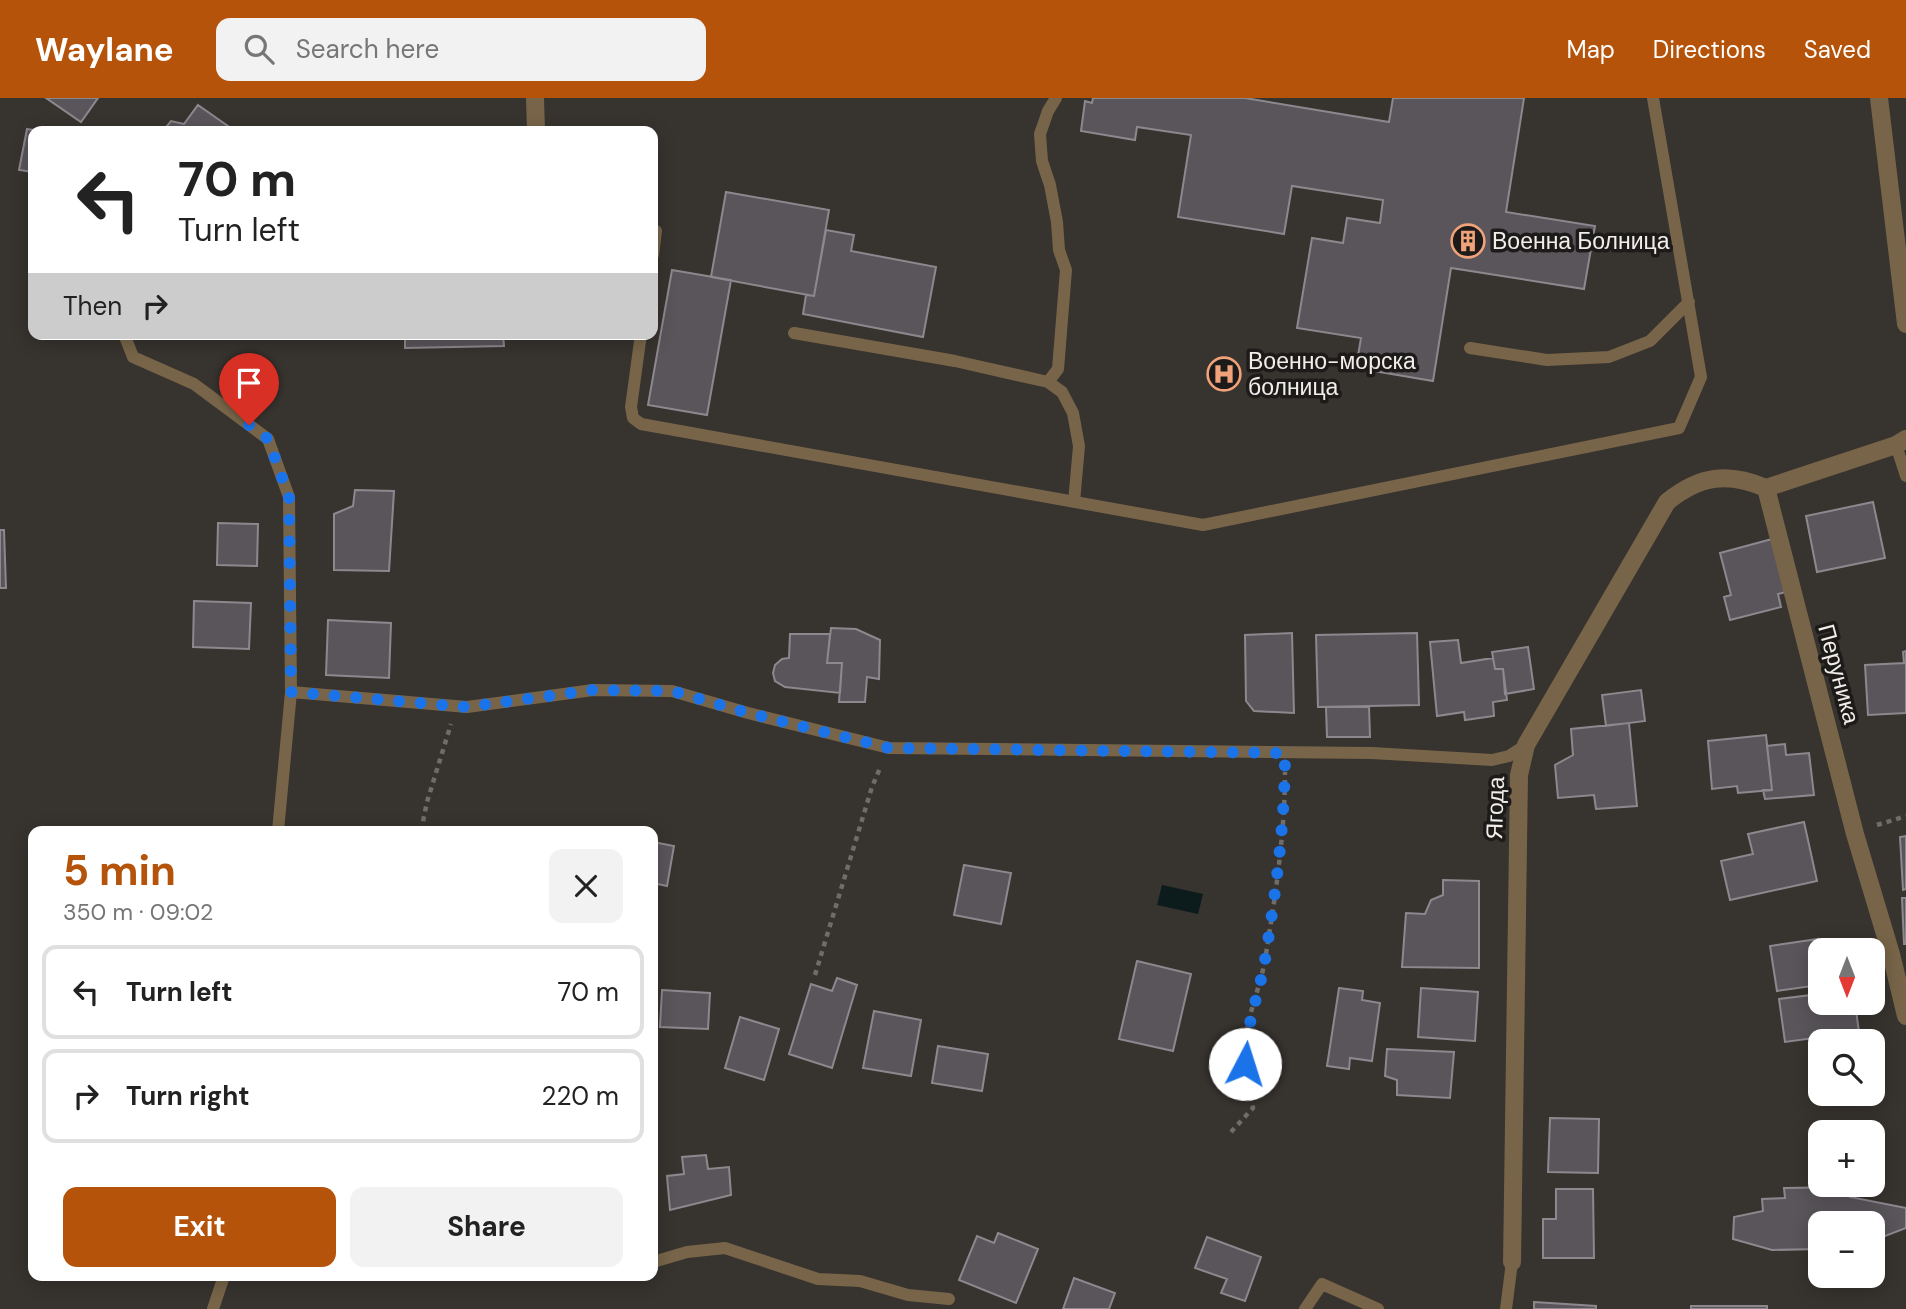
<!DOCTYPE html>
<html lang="en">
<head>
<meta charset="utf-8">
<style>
  body { margin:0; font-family:"DM Sans",sans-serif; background:#f2f2f2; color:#222; height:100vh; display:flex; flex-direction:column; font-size:26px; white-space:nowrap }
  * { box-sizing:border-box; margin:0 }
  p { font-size:23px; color:#767676 }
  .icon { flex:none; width:38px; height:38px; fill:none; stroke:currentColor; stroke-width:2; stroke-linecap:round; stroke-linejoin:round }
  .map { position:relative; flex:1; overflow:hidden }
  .drawer { position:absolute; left:28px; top:728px; width:630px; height:455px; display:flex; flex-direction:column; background:#fff; border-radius:14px; box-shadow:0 4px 18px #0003 }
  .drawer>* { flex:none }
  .guide { position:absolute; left:28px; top:28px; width:630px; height:214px; border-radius:14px; box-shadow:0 4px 18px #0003; background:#fff; color:#222; overflow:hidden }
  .needle { width:46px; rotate:180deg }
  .fabs { position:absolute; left:1808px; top:840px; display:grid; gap:14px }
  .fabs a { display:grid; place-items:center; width:77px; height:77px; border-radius:14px; background:#fff; box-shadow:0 4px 18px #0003; font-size:35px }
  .pin { position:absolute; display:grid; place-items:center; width:60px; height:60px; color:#fff; margin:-72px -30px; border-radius:50% 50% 50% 0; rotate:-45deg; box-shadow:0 0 7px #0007 }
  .pin .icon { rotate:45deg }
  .me { position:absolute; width:77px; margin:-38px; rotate:5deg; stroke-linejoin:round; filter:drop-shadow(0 0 5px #0008) }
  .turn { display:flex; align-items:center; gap:24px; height:147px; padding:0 35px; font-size:32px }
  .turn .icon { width:91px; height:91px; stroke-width:2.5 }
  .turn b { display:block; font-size:49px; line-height:60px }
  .then { display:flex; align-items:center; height:66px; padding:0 35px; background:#0003; gap:14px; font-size:26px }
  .round { display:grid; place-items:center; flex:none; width:74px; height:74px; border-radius:14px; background:#f2f2f2 }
  .summary { display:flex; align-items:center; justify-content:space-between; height:119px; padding:0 35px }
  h1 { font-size:42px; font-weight:700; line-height:52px; color:#b45309 }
  .primary-button { display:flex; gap:14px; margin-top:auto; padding:14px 35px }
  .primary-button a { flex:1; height:80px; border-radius:14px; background:#b45309; color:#fff; font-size:28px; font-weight:700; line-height:80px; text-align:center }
  .primary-button a+a { background:#f2f2f2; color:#222 }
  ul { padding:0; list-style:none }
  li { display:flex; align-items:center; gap:21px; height:94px; margin:0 14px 10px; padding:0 21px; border:4px solid #e0e0e0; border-radius:14px }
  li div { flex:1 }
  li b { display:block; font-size:26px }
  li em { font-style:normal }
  header { display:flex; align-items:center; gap:42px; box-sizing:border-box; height:98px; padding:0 35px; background:#b45309; color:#fff }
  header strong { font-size:33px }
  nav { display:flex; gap:38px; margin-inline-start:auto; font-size:24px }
  .search { width:490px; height:63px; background:#f2f2f2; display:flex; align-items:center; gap:18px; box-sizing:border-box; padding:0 24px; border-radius:14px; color:#767676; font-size:26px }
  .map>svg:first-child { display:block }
  .water { fill:#0c1c1d }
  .building { fill:#59555a; stroke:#8d888e; stroke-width:2 }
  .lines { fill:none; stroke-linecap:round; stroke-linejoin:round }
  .path { stroke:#706c68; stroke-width:4.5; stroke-dasharray:5 5; stroke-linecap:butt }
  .lane { stroke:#786549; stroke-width:12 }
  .street { stroke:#786549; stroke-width:18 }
  .route { stroke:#1a73e8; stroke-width:12; stroke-dasharray:0 21.6 }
  .labels { text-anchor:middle; stroke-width:7; stroke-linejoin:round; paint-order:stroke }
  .poi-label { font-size:23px; fill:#f0edea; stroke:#1d1b19; text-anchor:start }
  .street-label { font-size:23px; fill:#f0edea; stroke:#1d1b19 }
</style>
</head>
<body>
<header>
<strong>Waylane</strong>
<div class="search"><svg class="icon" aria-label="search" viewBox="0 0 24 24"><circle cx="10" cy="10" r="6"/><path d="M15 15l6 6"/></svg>Search here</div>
<nav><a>Map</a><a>Directions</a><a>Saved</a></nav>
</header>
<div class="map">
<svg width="1906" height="1211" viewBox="0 0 1906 1211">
  <rect width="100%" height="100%" fill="#37332f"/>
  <path class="water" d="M1162,787L1203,796L1198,816L1157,807Z"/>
  <path class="building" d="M46,0H98L81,24Z
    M1093,0H1245L1389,24L1393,0H1524L1506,114L1595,128L1584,191L1451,170L1433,283L1356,270L1361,240L1297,230L1312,140L1343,145L1347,120L1380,125L1383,102L1292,88L1284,136L1178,119L1191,37L1137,29L1135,42L1081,33L1085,3L1092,5Z
    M198,7L235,33H163L171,23L184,26Z
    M27,31L40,33H33V74L19,72Z
    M726,94L829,112L814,198L711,179Z
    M826,132L854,137L851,153L936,169L923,239L803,216L806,197L814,198Z
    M672,172L731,182L707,317L648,307Z
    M405,236H503L504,248L405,250Z
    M355,392L394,393L389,473L334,472V416L353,408Z
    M1873,404L1885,460L1817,474L1806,418Z
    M218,425L258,426L257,468L217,467Z
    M0,432H4L6,490H0Z
    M1772,441L1786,494L1778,496L1781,509L1730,522L1724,499L1731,497L1720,455Z
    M194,503L251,505L249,551L193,549Z
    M328,522L391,525L389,580L326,577Z
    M831,530L856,531L880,542L879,581L867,579L865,604H839L842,565H827Z
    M1292,535L1294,615L1254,613L1246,603L1245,537Z
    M1417,535L1419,607L1318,609L1316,537Z
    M790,536H830L827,565H842L840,595L785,589L775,583L773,575L775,567L782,561L789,560Z
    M1458,542L1461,565L1493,560L1495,571H1503L1507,602L1493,604L1494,618L1465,622L1464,614L1437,618L1430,544Z
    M1528,549L1534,591L1505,596L1503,571H1495L1492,554Z
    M1906,553V615L1868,617L1865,567L1904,565L1903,554Z
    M1641,592L1645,623L1606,628L1602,597Z
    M1369,608L1370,639H1327L1326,609Z
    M1629,625L1637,708L1596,711L1594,697L1558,700L1555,667L1573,657L1571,631Z
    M1766,637L1772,692L1738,695L1737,688L1712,691L1708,643Z
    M1785,646L1786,657L1809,655L1814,697L1765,701L1763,692H1772L1767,648Z
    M1804,724L1817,783L1730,802L1721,763L1753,756L1748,736Z
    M1906,738V791L1903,792L1900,739Z
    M653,744L674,748L667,788L653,785Z
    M964,767L1011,775L1001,826L954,817Z
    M1443,782L1479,783V870L1402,869L1406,815L1425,816L1431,802L1443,797Z
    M1902,800H1906V846H1904Z
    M1818,841L1820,887L1777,893L1770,848Z
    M1137,863L1191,876L1173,953L1119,941Z
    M837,880L857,887L832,970L789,956L811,886L832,893Z
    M1339,890L1363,893L1362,902L1380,905L1372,963L1350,960L1349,971L1327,968Z
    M1421,890L1478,894L1475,943L1418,939Z
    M662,892L710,895L708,931L660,929Z
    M1820,896V905H1855L1859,934L1785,944L1779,901Z
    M874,913L921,922L911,978L863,970Z
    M740,919L779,931L764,982L725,970Z
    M938,948L988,956L982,993L932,985Z
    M1387,951L1454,954L1450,1000L1397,997V982L1385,978Z
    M1550,1020L1599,1021L1598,1075L1548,1074Z
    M706,1057L708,1071L729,1069L731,1097L670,1112L667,1078L684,1076L682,1059Z
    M1850,1089V1099L1906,1110V1130L1872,1143V1125H1820V1151L1772,1152L1733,1141L1734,1119L1763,1113L1762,1101L1785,1100L1784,1090Z
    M1556,1091H1593L1594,1160H1543V1121H1556Z
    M998,1135L1038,1151L1016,1205L959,1182L977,1138L994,1145Z
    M1207,1139L1261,1159L1245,1203L1221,1195L1227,1181L1195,1170Z
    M1074,1180L1115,1195L1109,1211H1063Z
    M1534,1204L1596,1208V1211H1534Z
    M1691,1208H1767V1211H1691Z"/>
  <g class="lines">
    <path class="path" d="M1877,727L1906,718
      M421,733L427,704L451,626
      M815,877L872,689L880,670
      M1231,1034L1253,1010C1251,989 1243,968 1245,946C1247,918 1260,890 1265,862C1275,801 1285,736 1285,674"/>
    <path class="lane" d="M653,157L656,133
      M794,235L955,263L1048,284L1062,294L1073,315L1079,348L1074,404
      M124,236L133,259L194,286L268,341L289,399L291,594
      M641,236L631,309L633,320L641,326L1203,427L1679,330L1701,279L1653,0
      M1470,250L1547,262L1609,259L1650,243L1689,204
      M1048,284L1058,271L1066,172L1059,152L1057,124L1050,87L1042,63L1040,36L1048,13L1056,0
      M1896,347L1906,378
      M278,733L291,594L467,609L593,592L672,593L748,615L889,650L1372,655L1492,662L1509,658L1526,647
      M653,1164L687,1154L725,1150L818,1181L860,1183L908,1197L949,1201
      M213,1211L224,1178
      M1305,1211L1322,1186L1378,1211
      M1506,1211L1512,1164"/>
    <path class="street" d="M535,0L536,33
      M1879,0L1906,226
      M1766,390L1855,736L1891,856L1906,918
      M1766,390L1896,347L1906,341
      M1512,1164L1519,677L1526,647L1667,404C1700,377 1728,374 1766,390"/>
  </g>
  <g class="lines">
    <path class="route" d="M249,327L268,341L289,399L291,594L467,609L593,592L672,593L748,615L889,650L1285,655C1285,724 1276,793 1265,862C1259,897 1245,930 1245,966"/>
  </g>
  <defs>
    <symbol id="building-ring" viewBox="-11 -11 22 22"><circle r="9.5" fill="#1d1b19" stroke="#f0a27a" stroke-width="1.5"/><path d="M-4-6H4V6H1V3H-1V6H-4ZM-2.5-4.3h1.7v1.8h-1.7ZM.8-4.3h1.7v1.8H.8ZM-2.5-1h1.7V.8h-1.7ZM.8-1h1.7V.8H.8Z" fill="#f0a27a"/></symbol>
    <symbol id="hospital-ring" viewBox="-11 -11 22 22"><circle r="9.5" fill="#1d1b19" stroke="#f0a27a" stroke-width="1.5"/><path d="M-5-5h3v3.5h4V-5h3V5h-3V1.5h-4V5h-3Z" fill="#f0a27a"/></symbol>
  </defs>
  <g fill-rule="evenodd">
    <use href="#building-ring" x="1449" y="124" width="38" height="38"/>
    <use href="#hospital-ring" x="1205" y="257" width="38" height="38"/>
  </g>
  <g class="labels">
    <g class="poi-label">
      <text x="1492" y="151">Военна Болница</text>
      <text x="1248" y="271">Военно-морска<tspan x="1248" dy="26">болница</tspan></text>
    </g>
    <g class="street-label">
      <text transform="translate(1839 576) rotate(75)" y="8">Перуника</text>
      <text transform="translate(1495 710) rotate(-88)" y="8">Ягода</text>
    </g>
  </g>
</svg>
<div class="fabs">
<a><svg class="needle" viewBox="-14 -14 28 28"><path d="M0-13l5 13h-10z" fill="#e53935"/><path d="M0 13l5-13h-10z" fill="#767676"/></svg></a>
<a><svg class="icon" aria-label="search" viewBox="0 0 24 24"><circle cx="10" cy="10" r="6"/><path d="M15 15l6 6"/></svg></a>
<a>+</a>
<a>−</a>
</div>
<div class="pin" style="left:249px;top:327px;background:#d93025"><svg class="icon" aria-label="arrive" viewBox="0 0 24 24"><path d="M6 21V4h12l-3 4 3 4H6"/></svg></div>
<svg class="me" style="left:1245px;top:966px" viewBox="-20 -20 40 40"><circle r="19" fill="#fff"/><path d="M0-13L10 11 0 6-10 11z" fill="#1a73e8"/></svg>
<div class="guide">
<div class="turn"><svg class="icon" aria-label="left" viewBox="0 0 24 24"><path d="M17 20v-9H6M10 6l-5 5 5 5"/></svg><div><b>70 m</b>Turn left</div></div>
<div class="then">Then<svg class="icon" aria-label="right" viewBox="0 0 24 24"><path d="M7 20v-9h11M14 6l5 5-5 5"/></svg></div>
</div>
<section class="drawer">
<div class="summary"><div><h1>5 min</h1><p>350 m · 09:02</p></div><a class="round"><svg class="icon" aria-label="close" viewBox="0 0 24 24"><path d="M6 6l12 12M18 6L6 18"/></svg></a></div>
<ul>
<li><svg class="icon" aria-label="left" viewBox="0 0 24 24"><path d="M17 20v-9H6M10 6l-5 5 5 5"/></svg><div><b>Turn left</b></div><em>70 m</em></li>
<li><svg class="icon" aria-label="right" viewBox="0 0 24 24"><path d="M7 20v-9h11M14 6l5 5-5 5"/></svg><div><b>Turn right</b></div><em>220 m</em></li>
</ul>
<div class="primary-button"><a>Exit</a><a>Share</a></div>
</section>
</div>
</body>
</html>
